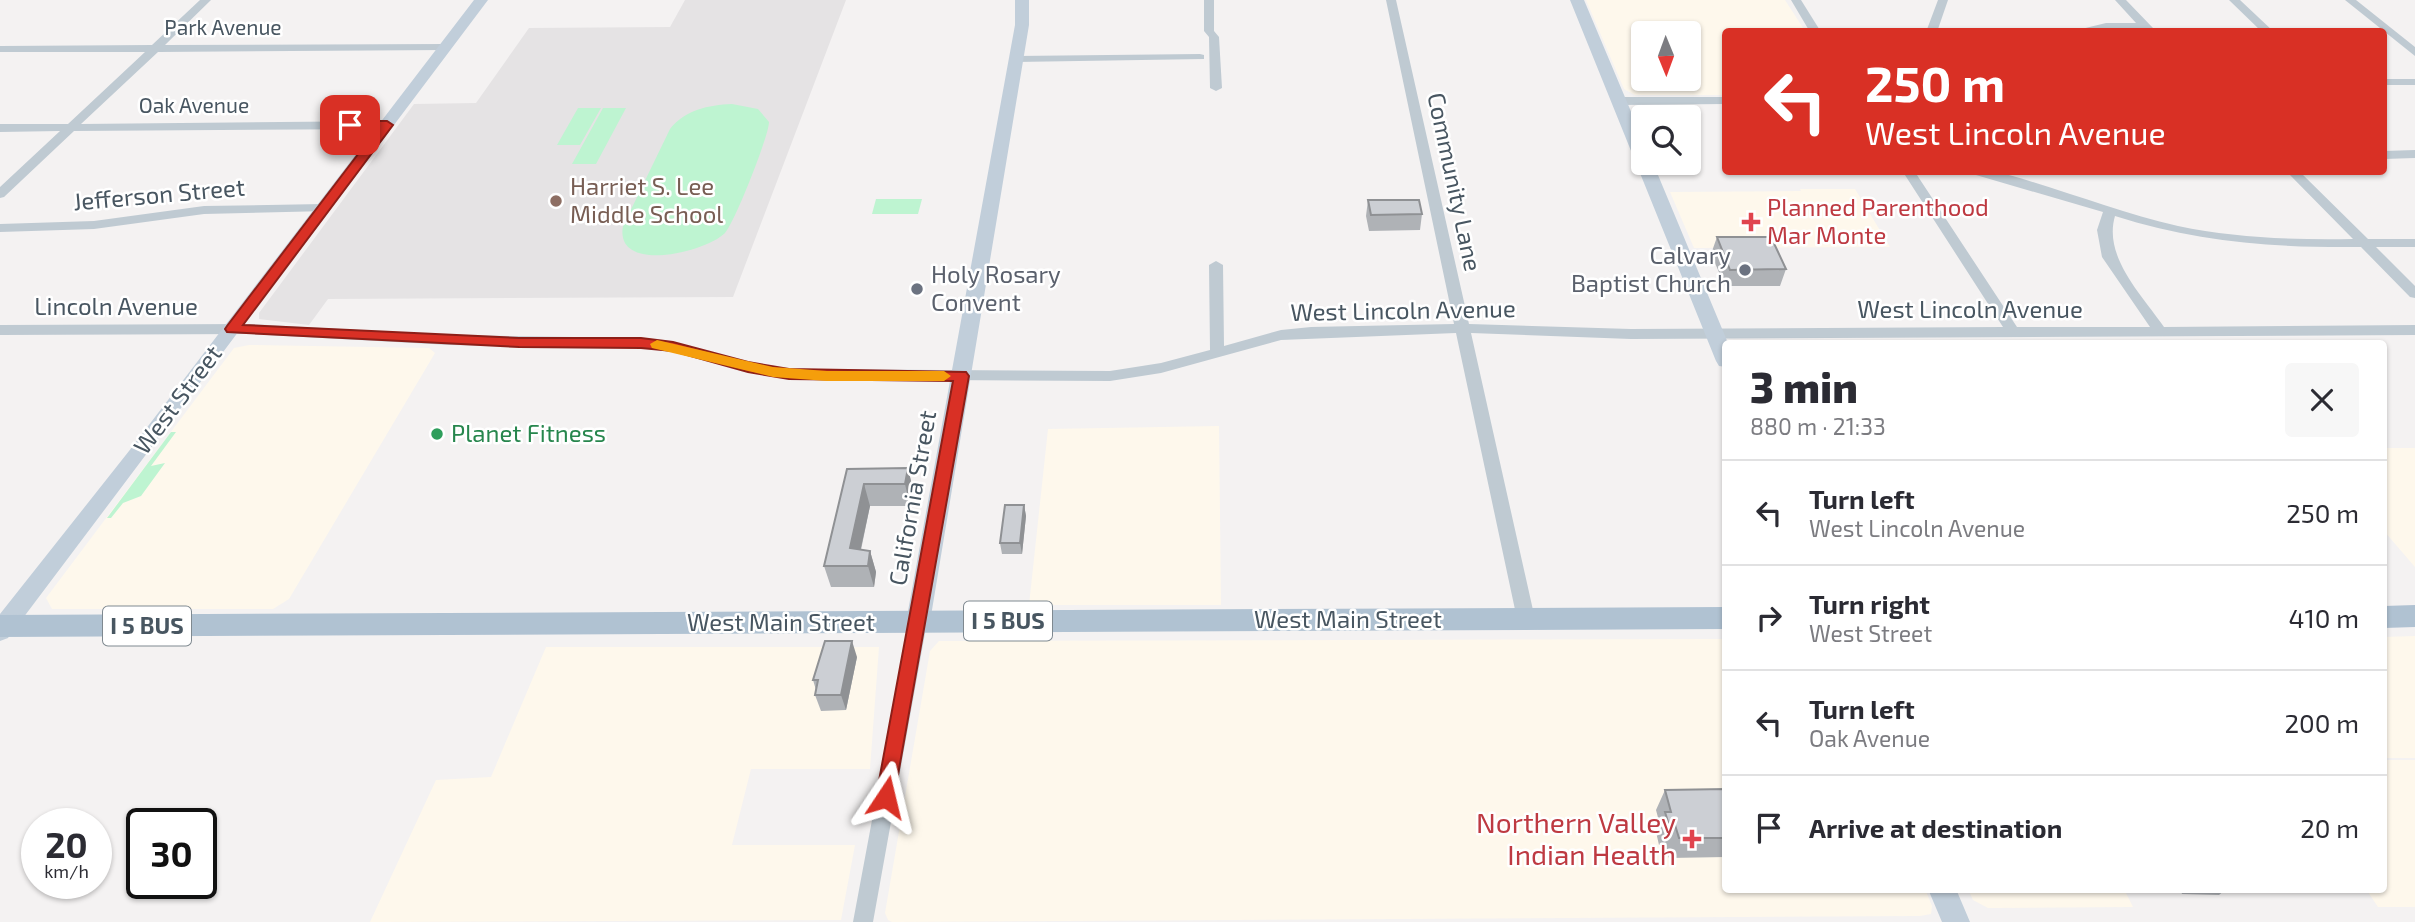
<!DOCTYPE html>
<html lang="en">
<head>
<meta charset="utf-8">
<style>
  body { margin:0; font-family:"Exo 2",sans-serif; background:#f7f7f7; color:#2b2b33; height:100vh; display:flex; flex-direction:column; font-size:26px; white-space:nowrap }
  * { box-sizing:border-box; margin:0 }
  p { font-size:23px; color:#7c7c81 }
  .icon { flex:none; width:38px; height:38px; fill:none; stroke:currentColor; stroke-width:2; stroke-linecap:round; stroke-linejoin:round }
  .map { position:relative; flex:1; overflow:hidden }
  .panel { position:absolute; left:1722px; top:340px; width:665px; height:553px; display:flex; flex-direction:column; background:#fff; border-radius:7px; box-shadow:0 2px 5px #0004 }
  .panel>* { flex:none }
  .banner { position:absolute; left:1722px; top:28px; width:665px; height:147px; border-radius:7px; box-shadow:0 2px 5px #0004; background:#d93025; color:#fff; overflow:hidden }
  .needle { width:46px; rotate:179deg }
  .tools { position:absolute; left:1631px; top:21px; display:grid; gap:14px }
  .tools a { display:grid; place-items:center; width:70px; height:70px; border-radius:7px; background:#fff; box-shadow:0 2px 5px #0004; font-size:35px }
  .speed { position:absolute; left:21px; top:808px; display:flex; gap:14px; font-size:35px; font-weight:700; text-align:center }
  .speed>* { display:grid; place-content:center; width:91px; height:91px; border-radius:50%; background:#fff; box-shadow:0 2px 5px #0004; line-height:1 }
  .speed small { font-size:18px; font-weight:400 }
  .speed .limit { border:4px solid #111; border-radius:10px; background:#fff; color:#111 }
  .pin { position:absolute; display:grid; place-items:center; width:60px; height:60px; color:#fff; margin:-30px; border-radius:14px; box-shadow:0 4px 10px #0006 }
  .me { position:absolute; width:77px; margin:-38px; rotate:10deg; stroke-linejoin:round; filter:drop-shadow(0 0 5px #0008) }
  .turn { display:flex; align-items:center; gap:24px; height:147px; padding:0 28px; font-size:32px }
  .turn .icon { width:91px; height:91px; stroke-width:2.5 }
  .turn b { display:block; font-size:49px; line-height:60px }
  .round { display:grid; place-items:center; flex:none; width:74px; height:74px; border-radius:7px; background:#f7f7f7 }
  .head { display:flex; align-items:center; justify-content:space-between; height:119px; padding:0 28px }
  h1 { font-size:42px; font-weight:800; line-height:52px }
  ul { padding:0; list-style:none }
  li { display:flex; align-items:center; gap:21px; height:105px; padding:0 28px; border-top:2px solid #e1e1e2 }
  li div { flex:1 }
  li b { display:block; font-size:26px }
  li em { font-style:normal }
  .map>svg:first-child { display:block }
  .commercial { fill:#fef8ec; fill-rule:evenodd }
  .education { fill:#e5e3e4 }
  .green { fill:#bef4d1 }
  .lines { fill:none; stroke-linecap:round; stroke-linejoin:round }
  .street { fill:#bfcad2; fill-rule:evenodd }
  .secondary { fill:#c1ceda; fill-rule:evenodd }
  .primary { fill:#b0c2d2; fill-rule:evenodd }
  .wall { fill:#afb2b6 }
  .shaded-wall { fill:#8f9194 }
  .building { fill:#cccfd4; stroke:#8f9194; stroke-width:2 }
  .route { fill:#d93025; stroke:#8d1f18; stroke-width:2 }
  .slow { fill:#f59e0b }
  .education-dot { fill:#8d6e63; stroke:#fff; stroke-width:2.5 }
  .health-dot { fill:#e0444e; stroke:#fff; stroke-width:2.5 }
  .worship-dot { fill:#6b7280; stroke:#fff; stroke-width:2.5 }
  .leisure-dot { fill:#2e9e5b; stroke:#fff; stroke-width:2.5 }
  .labels { text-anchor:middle; stroke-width:5; stroke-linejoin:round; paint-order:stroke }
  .far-street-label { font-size:21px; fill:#485661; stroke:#fff }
  .shield { fill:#fff; stroke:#7f8990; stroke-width:2 }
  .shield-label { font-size:23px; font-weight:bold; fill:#485661 }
  .street-label { font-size:24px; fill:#485661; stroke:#fff }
  .education-label { font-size:24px; fill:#785e54; stroke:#fff; text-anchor:start }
  .health-label { font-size:24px; fill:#be3a42; stroke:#fff; text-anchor:start }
  .worship-label { font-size:24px; fill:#5b616d; stroke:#fff; text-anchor:end }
  .leisure-label { font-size:24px; fill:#27864d; stroke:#fff; text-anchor:start }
  .near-health-label { font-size:28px; fill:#be3a42; stroke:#fff; text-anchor:end }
</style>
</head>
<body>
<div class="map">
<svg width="2415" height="922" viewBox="0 0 2415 922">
  <rect width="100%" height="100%" fill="#f4f2f2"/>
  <path class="commercial" d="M1586,0H1785L1805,31L1726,32L1725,95H1635L1624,89ZM1643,33H1689V79H1643Z
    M1800,189H1855L1890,247L1694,248L1670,192L1801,191Z
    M249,345L429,348L435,353L289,599L273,609H52L46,598L234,348Z
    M1219,426L1221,605H1029L1048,429Z
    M2384,448H2415V567L2384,531Z
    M2415,636V758H2384V637Z
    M1725,639L1726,889H1925L1932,906L1931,914L1920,916L892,922L888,920L885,913L930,651L939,641Z
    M546,647H879L870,769H751L732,845H855L841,920L370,922L436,780L491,777Z
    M2384,760H2415V907H2378L2366,889H2384Z
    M1968,889H2124L2133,907L1988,908L1973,900Z"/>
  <path class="education" d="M685,0H846L733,297L328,299L309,325L259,319V313L414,104L476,103L529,28L670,27Z"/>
  <path class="green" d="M732,104L758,109L769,122C769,136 734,224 725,233C705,253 614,274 623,226L670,129C685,110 708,105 732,104Z
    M578,108H601L580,145H557Z
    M603,108H626L596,164H572Z
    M876,199H922L918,214H872Z
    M171,432H176L151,466L165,463L141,496L123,503L111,518H107Z"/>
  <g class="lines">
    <path class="street" d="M200,0H211L165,45L446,44L452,47L446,50L158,52L81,124L387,121L393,125L387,129L74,131L4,197L0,198V187L60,131L0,132V124H68L145,52H0V46L152,45Z
      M1204,0H1214V31L1219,37L1222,88L1216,91L1210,88L1209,37L1204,31Z
      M1386,0H1396L1469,324L1631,329L2003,327L1903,172H1915L2017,327H2150L2102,257L2097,230L2103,212L1976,175L1974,172H1994L2009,175C2066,191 2121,213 2178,226C2235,238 2294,240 2353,239L2287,172H2300L2368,239H2415V247H2376L2415,286V298L2410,297L2361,247C2276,248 2196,242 2115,216C2103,257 2142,295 2164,327L2415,325V335L1631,339L1471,333L1535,619L1532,624L1526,626L1520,624L1517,619L1456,333L1281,340L1161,373L1110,381L789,379L748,372L673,352L641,348L450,345L250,334L0,335V325L250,324L450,335L641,338L673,342L748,362L789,369L1110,371L1161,363L1210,350L1209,265L1216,261L1223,265L1224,346L1281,330L1311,327L1454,324Z
      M1791,0H1801L1821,32H1810Z
      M1938,0H1948L1937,32H1926Z
      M2115,0H2126L2153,28V32L2142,29L2069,32L2106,23H2136Z
      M2229,0H2240L2274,32H2262Z
      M2345,0H2356L2415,47V56Z
      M1200,54L1204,55V59L1016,62L1010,59L1016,56Z
      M2384,79H2415V85H2384Z
      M1726,97V104L1619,105L1613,101L1619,97Z
      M2415,150V158L2384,159V151Z
      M323,204L329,208L328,211L204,214L94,229L0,232V224L94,221L204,206Z
      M918,615L924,617L927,622L873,922H853L909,622L912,617Z"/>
    <path class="secondary" d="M474,0H488L8,638L0,641V614L129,451Z
      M1015,0H1029V25L930,622L926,629L918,631L910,629L906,622L1015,25Z
      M1570,0H1584L1643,140V163H1653L1728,343H1726V367L1719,366L1716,361Z
      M1928,889H1956L1970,922H1942Z"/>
    <path class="primary" d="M2415,605V627L2384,628V606Z
      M1726,607V629L0,637V615Z"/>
  </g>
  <path class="wall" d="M1368,200L1422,214L1420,230L1369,231L1366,216Z
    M1717,237L1786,269L1780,286H1725L1711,254Z
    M908,468L913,490L910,506H870L861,550L870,551L876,572L874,587H831L824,566L847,469Z
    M1024,505L1026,516L1022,554H1002L1000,543Z
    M857,657L846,710L821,711L815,695L816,690L813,680Z
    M1726,789V857L1669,858L1665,845H1659L1656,832L1660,825L1656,810L1665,790Z
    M2180,889H2226L2219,895L2182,894Z"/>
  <path class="shaded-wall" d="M908,468L913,490L910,506L905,484Z
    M864,484L870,506L857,566L850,548Z
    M1024,505L1026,516L1022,554L1020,543Z
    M870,551L876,572L874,587L868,566Z
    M852,641L857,657L846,710L841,695Z"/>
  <path class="building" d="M1368,200H1419L1422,214L1371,215Z
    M1717,237H1771L1786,269L1730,270Z
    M908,468L905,484H864L850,548L870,551L868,566H824L847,469Z
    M1005,505H1024L1020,543H1000Z
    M825,641H852L841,695H815L818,680H813Z
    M1726,789V838H1679L1675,825H1669L1665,812H1671L1665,790Z"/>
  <path class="route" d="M350,121H387L393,125L243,325L519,338H641L673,342L748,362L789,369L966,372L969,376L893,803L886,806L879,803L876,797L953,381L789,379L748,372L673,351L641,348L519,347L227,332L225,329L227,326L378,128L346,127L344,125Z"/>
  <path class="slow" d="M657,340L773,367L827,371H944L951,376L944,381H827L773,377L652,348L650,344Z"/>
  <circle class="education-dot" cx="556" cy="201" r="7"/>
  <g class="health-dot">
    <path d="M1747.5 211.5h7v7h7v7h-7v7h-7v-7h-7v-7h7z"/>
    <path d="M1688.5 828.5h7v7h7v7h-7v7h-7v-7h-7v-7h7z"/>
  </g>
  <g class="worship-dot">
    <circle cx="1745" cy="270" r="7"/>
    <circle cx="917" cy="289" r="7"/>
  </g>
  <circle class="leisure-dot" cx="437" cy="434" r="7"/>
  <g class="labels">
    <g class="far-street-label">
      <text x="223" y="35">Park Avenue</text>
      <text x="194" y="113">Oak Avenue</text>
    </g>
    <g class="shield">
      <rect x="964" y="601.5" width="88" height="39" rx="5"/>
      <rect x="103" y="606.5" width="88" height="39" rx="5"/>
    </g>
    <g class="shield-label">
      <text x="1008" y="629">I 5 BUS</text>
      <text x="147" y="634">I 5 BUS</text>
    </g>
    <g class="street-label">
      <text transform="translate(1454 182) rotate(78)" y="8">Community Lane</text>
      <text transform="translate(159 195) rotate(-5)" y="8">Jefferson Street</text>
      <text x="116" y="315">Lincoln Avenue</text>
      <text x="1970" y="318">West Lincoln Avenue</text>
      <text transform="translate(1403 311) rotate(-1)" y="8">West Lincoln Avenue</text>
      <text transform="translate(178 400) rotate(-53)" y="8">West Street</text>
      <text transform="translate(913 498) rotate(-80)" y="8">California Street</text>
      <text x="1348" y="628">West Main Street</text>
      <text x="781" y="631">West Main Street</text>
    </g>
    <g class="education-label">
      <text x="570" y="195">Harriet S. Lee<tspan x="570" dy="28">Middle School</tspan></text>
    </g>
    <g class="health-label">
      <text x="1767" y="216">Planned Parenthood<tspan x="1767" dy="28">Mar Monte</tspan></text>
    </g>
    <g class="worship-label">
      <text x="1731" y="264">Calvary<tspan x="1731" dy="28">Baptist Church</tspan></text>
      <text x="931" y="283" text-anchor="start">Holy Rosary<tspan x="931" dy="28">Convent</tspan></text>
    </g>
    <g class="leisure-label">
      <text x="451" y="442">Planet Fitness</text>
    </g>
    <g class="near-health-label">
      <text x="1676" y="833">Northern Valley<tspan x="1676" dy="32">Indian Health</tspan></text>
    </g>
  </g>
</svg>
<div class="tools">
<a><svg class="needle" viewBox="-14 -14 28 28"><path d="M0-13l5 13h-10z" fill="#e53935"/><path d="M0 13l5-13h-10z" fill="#7c7c81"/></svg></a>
<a><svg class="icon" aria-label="search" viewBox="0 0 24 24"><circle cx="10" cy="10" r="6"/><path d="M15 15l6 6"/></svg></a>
</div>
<div class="speed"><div>20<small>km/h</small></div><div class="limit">30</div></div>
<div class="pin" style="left:350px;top:125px;background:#d93025"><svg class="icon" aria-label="arrive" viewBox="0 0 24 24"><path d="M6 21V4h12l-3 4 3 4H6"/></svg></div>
<svg class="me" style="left:886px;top:797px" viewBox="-20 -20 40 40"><path d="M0-17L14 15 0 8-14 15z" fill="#d93025" stroke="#fff" stroke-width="4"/></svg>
<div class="banner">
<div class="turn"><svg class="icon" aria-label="left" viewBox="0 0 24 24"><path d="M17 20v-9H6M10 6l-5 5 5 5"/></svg><div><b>250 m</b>West Lincoln Avenue</div></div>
</div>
<section class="panel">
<div class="head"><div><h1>3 min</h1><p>880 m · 21:33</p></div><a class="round"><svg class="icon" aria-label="close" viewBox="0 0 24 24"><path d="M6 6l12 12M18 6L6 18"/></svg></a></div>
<ul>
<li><svg class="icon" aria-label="left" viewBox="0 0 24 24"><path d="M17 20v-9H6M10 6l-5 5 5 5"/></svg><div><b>Turn left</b><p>West Lincoln Avenue</p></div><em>250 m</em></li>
<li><svg class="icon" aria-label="right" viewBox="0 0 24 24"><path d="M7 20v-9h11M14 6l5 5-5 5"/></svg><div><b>Turn right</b><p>West Street</p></div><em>410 m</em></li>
<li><svg class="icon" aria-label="left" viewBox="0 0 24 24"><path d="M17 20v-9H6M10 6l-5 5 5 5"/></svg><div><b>Turn left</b><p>Oak Avenue</p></div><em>200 m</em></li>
<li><svg class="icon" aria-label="arrive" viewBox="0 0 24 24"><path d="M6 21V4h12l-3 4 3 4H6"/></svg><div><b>Arrive at destination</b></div><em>20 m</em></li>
</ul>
</section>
</div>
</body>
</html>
